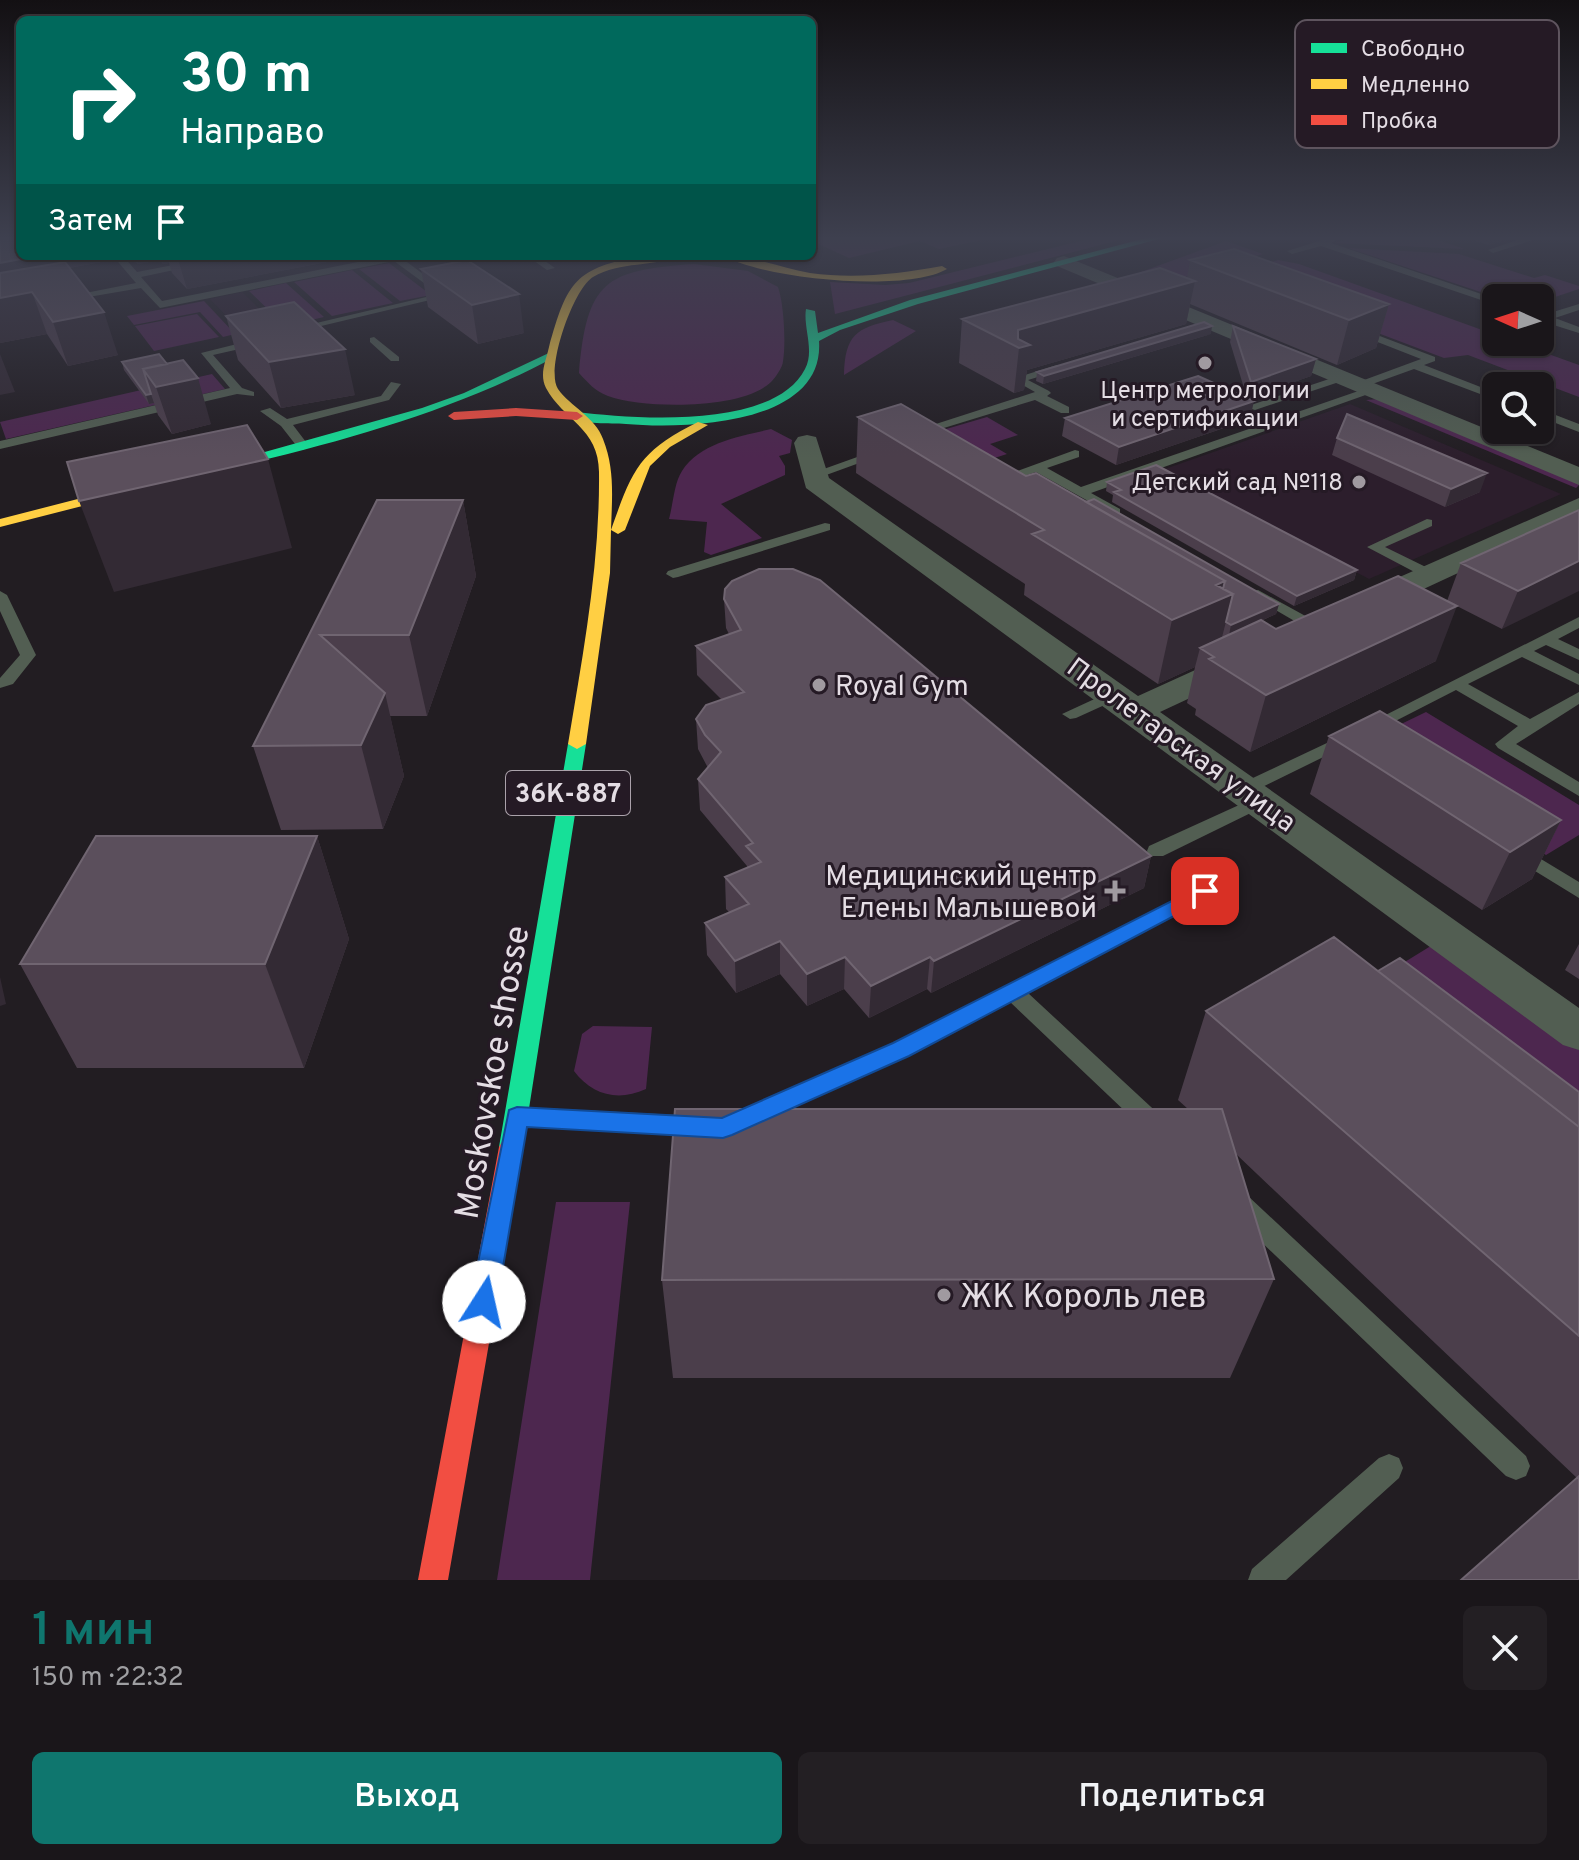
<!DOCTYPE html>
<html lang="ru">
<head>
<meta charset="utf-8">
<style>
  body { margin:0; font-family:Overpass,sans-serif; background:#231f23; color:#f1f3f6; height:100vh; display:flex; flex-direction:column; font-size:30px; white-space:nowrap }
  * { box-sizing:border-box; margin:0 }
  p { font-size:26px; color:#9f9fa2 }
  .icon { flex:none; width:44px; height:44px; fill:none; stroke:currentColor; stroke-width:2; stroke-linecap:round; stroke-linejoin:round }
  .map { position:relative; height:1580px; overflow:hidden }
  .details { display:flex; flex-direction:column; background:#1a161a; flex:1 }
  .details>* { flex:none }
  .guide { position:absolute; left:16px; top:16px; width:800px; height:244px; border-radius:12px; box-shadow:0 2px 6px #0004,0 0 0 2px #383539; background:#00695c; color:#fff; overflow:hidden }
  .needle { width:52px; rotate:273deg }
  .controls { position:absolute; left:1482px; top:284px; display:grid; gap:16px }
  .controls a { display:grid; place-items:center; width:72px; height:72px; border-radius:12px; background:#1a161a; box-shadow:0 2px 6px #0004,0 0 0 2px #383539; font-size:40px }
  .pin { position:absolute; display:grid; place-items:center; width:68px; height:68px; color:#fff; margin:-34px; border-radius:16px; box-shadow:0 4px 12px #0006 }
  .me { position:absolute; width:88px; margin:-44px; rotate:10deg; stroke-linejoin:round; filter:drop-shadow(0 0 6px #0008) }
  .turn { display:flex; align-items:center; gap:28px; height:168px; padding:0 32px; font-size:36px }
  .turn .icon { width:104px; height:104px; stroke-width:2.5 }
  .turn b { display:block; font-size:56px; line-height:68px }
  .then { display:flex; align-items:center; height:76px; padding:0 32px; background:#0003; gap:16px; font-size:30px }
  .round { display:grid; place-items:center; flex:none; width:84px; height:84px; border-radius:12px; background:#231f23 }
  .head { display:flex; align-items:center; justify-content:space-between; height:136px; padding:0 32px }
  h1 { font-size:48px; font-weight:600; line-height:60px; color:#0f766e }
  .button { display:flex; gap:16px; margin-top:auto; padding:16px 32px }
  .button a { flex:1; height:92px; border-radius:12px; background:#0f766e; color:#fff; font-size:32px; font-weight:600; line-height:92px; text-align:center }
  .button a+a { background:#231f23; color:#f1f3f6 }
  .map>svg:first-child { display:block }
  .built { fill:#2c1e2c }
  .green { fill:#4d274f }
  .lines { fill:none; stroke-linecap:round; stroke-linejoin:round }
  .lane { fill:#525e52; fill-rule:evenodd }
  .street { fill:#525e52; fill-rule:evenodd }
  .fast { fill:#16e098; fill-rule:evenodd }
  .slow { fill:#ffcf43; fill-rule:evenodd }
  .jam { fill:#f24e42; fill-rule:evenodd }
  .wall { fill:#4b3e4b }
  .shaded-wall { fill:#332a34 }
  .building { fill:#5b4f5c; stroke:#706571; stroke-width:2 }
  .route { fill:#1a73e8; stroke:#114b97; stroke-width:2 }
  .poi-dot { fill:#a09aa0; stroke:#251a25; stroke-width:3 }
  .labels { text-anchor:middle; stroke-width:6; stroke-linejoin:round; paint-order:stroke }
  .far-poi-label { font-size:24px; fill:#e4dde4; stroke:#251a25 }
  .shield { fill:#251a25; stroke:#aba2ab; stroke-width:2 }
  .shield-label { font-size:26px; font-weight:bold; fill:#e4dde4 }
  .poi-label { font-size:28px; fill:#e4dde4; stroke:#251a25; text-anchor:start }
  .street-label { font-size:28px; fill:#e4dde4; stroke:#251a25 }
  .near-street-label { font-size:34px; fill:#e4dde4; stroke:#251a25 }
  .near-poi-label { font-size:34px; fill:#e4dde4; stroke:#251a25; text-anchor:start }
  .key { fill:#251a25; stroke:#5e545e; stroke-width:2 }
  .key-label { font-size:22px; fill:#e4dde4 }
</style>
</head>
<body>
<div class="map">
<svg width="1579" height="1580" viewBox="0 0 1579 1580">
  <rect width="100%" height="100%" fill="#221d22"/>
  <path class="built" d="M242,292L278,327L244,334L210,299Z
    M1350,404L1561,494L1369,579L1162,470Z"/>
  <path class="green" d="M812,237H996L939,249L920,241L849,258L812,241Z
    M1097,237H1131L835,314L830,282L885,285L909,283Z
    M1356,237H1429L1465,249L1334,243Z
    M1226,241L1263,254L1155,286L1130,276Z
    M1348,248L1459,254L1534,278L1545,275L1579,286V289L1540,302V298H1499Z
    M1278,260L1299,264L1496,335V342H1515L1579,365V397L1468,355L1444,358L1227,276Z
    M389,263L431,295L400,301L359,269Z
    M694,264L748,271L778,287C784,304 786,344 783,361C783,367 775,378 771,382C742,410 644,409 608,396C595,391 588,383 579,373C587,281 605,270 694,264Z
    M352,270L393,303L332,316L294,282Z
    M286,283L324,317L285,326L249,291Z
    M204,301L235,334L223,337L200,312L134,325L127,316Z
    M197,314L219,337L154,351L135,326Z
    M893,320L916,331L844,375C845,335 856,328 893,320Z
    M212,374L225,389L6,439L0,422Z
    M1378,399L1579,482V485L1576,488L1366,400Z
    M987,417L1018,435L990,444L1007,454L957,470L909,440Z
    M771,429L792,440L790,453L779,456L785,466V475L721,504L762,538L711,555L704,552L707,522L669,519C673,505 674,483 682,471C700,442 742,436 771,429Z
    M1426,712L1579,805V835L1546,855L1368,740Z
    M1434,944L1579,1050V1108L1395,968Z
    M593,1026L652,1027L646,1089C618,1102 592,1095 574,1071L582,1034Z
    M556,1202H630L590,1580H497Z"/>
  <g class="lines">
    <path class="lane" d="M1527,237H1542L1493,253L1488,250Z
      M1329,238L1337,240L1331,243L1496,299V305L1321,246L1292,254L1287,251Z
      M113,256H123L137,272L220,256H240L141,277L162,301L388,256H399L451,295L296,332L291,329L439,294L394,261L160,308L141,288L65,301V297L136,283Z
      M527,256H538L555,268L547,270Z
      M1579,304V310L1555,318L1579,327V333L1544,322L1540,323V316Z
      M1356,327L1435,357V361L1424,365L1496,393V400L1414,369L1364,387H1356V383L1421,359L1352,332V328Z
      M374,337L399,357V361H391L370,342V338Z
      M257,339L262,342L261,344L213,355L242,388L254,392V396L237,394L0,449V441L230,388L201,353Z
      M1057,365L1063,368L1061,370L1028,380L1049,391L1051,393L1047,396L1069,407V413H1061L1035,400L921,435L911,432L1035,392L1012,379Z
      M1341,375L1347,378L1345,380L1255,410L1245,407Z
      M391,382L401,384L389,400L293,425L309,446L303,450L299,449L281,426L260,411L270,408L287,419L381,396Z
      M1370,387L1374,388V392L1091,493L1120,509V515L1115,516L1036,472L999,484L993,480L1075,450L1079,451V457L1047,468L1081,487Z
      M1540,409L1579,424V432L1540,417Z
      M874,451L884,454L818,478L807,475Z
      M1427,519L1432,520V526L1385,547L1434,571V577H1424L1367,547Z
      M825,523L830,524V530L678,577L673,578L666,574L668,571Z
      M1258,590L1320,624L1323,627L1315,632L1310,630L1253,597V591Z
      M0,591L7,595L36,655L13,684L0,688V678L20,655L0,611Z
      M1579,617V628L1558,639L1579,649V660L1546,645L1534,651L1579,674V685L1522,657L1468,684L1530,719L1579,692V704L1516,744L1579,782V796L1498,748L1495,744L1518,726L1456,690L1374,732L1368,733L1360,728Z
      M1114,690L1120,692L1122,695L1120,698L1076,718L1070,719L1062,714Z
      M1346,734L1355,739L1352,743L1250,793H1238L1235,789L1238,785Z
      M1261,795L1267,797L1270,801L1267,805L1163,856H1149L1147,851L1149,846Z
      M1521,847L1579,882V898L1514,858L1511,853L1514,848Z
      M1205,884L1212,886L1215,891L1212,896L1028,993L1164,1119L1168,1126L1164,1133L1156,1136L1148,1133L1010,1002L909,1055L750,1127L742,1130L734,1127L730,1120L734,1113L893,1043Z
      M520,1107L698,1116L706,1119L710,1126L706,1133L698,1136L520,1127L512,1124L508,1117L512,1110Z
      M1239,1193L1248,1196L1526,1456L1530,1466L1526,1476L1516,1480L1506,1476L1230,1212L1227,1204L1230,1196Z
      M1389,1454L1399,1458L1403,1468L1399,1478L1286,1580H1248L1252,1569L1379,1458Z"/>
    <path class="street" d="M1064,256L1579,467V485L1057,266L1054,262L1057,258Z
      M807,435L816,437L829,478L1138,696L1226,656L1238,653L1250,656L1255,663L1250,670L1160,712L1579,1008V1050L1563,1045L806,488L794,443L798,437Z
      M1579,498V517L1374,612L1363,615L1352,612L1347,605L1352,598Z"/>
    <path class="fast" d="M1150,237H1166L918,304L840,330L819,341C825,426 684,429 626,424C609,423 584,425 571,416L577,412C634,419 774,430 805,369C815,350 803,328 806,309L815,311L818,333L910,300Z
      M551,352L556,355L555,357C444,416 327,445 206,474L200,470L422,408L464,393Z
      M577,739L586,744L523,1147L519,1154L511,1157L503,1154L499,1147L568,744Z"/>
    <path class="slow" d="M644,256H676C656,267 620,261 593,277C573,289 545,370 558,389C570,406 596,418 603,439C615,469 612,498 611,530C632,470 639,451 698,422L708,425L670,447L650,466L625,530L618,534L611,530L610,573L586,744L577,749L568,744C583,654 600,564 599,472C599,428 563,420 546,388C539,374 546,361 549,347C567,282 575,267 644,256Z
      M724,256C754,256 781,268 810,273C854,279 899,274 942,266L947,269C906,293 765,279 724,256Z
      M140,483L145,484V490L0,527V519Z"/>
    <path class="jam" d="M516,408L577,412L583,416L577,420L516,416L454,420L448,416L454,412Z
      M511,1137L519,1140L523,1147L448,1580H418L499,1147L503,1140Z"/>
  </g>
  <path class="wall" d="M1463,237H1514L1489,245Z
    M20,256H111L112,260L69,268L118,355L68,366L47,334L0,343Z
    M129,256H358L187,289L172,273L169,263L163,264L160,260L138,264Z
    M1190,260L1389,304L1376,348L1337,365L1190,304L1186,324L1027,370L1024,390L1014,393L959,363L962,319L1187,278Z
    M421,269L524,333L478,344L428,307Z
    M226,316L355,395L281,408L238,360Z
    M1233,326L1316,359L1311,376L1248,398L1250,419L1116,465L1062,436L1065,418L1247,398L1230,342Z
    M1211,334L1043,384L1036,381L1037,372Z
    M159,354L211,424L172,434L158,415L154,403L149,404L124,370L122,362Z
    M858,417L1026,476L1086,502L1279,604L1276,614L1261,621L1276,629L1436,661L1250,752L1195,715L1196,709L1187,703L1195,667L1158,684L1024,595L1025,584L856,473Z
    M1337,438L1480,492L1445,507L1332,455Z
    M1107,482L1357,570L1354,580L1294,606L1112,502L1113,495L1106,491Z
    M377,500H463L476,576L427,716H390L404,776L383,829L281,830L253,746Z
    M1579,510L1502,629L1447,601L1461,563Z
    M724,599L1151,856L1144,888L931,993L927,989L869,1018L844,989L807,1006L780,974L736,993L707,955L705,923L730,913L726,909L725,877L747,868V866L700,810L698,779L708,768L698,749L696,719L722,700L697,675L696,646L729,634L726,628Z
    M1329,736L1561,820L1532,879L1482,910L1310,794Z
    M317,836L349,939L304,1068H77L20,964Z
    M1579,944V979L1565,970Z
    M1378,971L1579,1092V1580L1577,1478L1236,1154L1274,1279L1230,1378H673L662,1280L1188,1109L1178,1100L1206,1011Z"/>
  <path class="shaded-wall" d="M1491,237H1514L1489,245Z
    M37,256H111L112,260L63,269L32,292L47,334L0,343V263Z
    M135,256H159L160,260L138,264Z
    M161,256H167L169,263L163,264Z
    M177,256H358L187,289Z
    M1195,281L1186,324L1027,370L1024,390L1014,393L1019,348L1016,346L1018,330Z
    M519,294L524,333L478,344L472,305Z
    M1389,304L1376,348L1337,365L1349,320Z
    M104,312L118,355L68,366L53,322Z
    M1212,326L1211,334L1043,384L1044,376Z
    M345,349L355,395L281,408L269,362Z
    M0,354L15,392L0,395Z
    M1316,359L1311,376L1247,399L1251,382Z
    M198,378L211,424L172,434L156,387Z
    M151,394L154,403L149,404L146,395Z
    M1254,401L1250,419L1116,465L1119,447Z
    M268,459L292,548L114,592L79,501Z
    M1487,473L1480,492L1445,507L1451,489Z
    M463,500L476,576L427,716L409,635Z
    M1579,561V591L1502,629L1518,591Z
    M1357,570L1354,580L1294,606L1297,596Z
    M1225,581L1233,594L1217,657L1200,648L1195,667L1158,684L1172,620L1216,585Z
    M1279,604L1276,614L1229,635L1231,625Z
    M1457,606L1436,661L1250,752L1266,695Z
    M385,693L404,776L383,829L361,745Z
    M1561,820L1532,879L1482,910L1510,852Z
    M317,836L349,939L304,1068L265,964Z
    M1151,856L1144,888L931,993L934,961Z
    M780,941V974L736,993L735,961Z
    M845,957L844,989L807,1006V974Z
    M930,957L927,989L869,1018L871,986Z
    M0,977L6,1004L0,1006Z"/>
  <path class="building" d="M0,237H20V256H37L0,263Z
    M1234,249L1389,304L1349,320L1190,260Z
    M467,260L519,294L472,305L421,269Z
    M65,262L104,312L53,322L32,292L0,298V273Z
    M1160,268L1195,281L1018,330V339L1030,345L1019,348L962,319Z
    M294,302L345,349L269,362L226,316Z
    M1204,322L1212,326L1044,376L1037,372Z
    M1233,326L1316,359L1251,382Z
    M159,354L167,364L143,369L151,394L146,395L122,362Z
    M183,360L198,378L156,387L143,369Z
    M1198,376L1254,401L1119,447L1065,418Z
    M901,404L1026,476L1036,473L1225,581L1216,585L1233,594L1172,620L1032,534L1044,530L858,417Z
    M1347,414L1487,473L1451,489L1337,438Z
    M247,425L268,459L79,501L67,462Z
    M1156,465L1357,570L1297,596L1114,492L1121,490L1107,482Z
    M1094,499L1279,604L1231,625L1226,622L1233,594L1223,589L1225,581L1086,502Z
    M377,500H463L409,635H320L385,693L361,745L253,746Z
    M1579,510V561L1518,591L1461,563Z
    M759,569H793L820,580L1151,856L934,961L930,957L871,986L845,957L807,974L780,941L735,961L705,923L749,904L725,877L761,862L746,846L753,843L698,779L721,752L705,735L696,719L706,705L744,692L696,646L741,630L724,599L725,589L732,581Z
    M1398,576L1457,606L1266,695L1209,659L1214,657L1200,648L1261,620L1276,629Z
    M1380,711L1561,820L1510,852L1329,736Z
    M96,836H317L265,964H20Z
    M1334,937L1579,1127V1336L1206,1011Z
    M1400,958L1579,1092V1127L1378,971Z
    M675,1109H1222L1274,1279L662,1280Z
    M1579,1476V1580H1461Z"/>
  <linearGradient id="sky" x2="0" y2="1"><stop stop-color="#131013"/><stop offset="0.52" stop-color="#3e404f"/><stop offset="1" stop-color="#3e404f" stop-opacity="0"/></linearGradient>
  <rect width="1579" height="458" fill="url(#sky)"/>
  <path class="route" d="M1205,884L1212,886L1215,891L1212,896L909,1056L732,1135L723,1138L527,1127L497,1302L493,1311L484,1314L474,1311L470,1302L509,1110L517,1107L722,1118L893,1043Z"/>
  <g class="poi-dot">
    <circle cx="1205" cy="363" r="8"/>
    <circle cx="1359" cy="482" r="8"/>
    <circle cx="819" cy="685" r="8"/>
    <path d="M1111 879h8v8h8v8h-8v8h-8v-8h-8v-8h8z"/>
    <circle cx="944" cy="1295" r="8"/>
  </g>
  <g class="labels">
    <g class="far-poi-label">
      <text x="1205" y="398">Центр метрологии<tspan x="1205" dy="28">и сертификации</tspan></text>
      <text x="1343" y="490" text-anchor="end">Детский сад №118</text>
    </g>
    <rect class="shield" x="506" y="771" width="124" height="44" rx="6"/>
    <g class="shield-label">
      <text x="568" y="802">36К-887</text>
    </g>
    <g class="poi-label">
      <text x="835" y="695">Royal Gym</text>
      <text x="1097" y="885" text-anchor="end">Медицинский центр<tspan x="1097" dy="32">Елены Малышевой</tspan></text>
    </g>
    <g class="street-label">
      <text transform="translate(1182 744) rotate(36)" y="10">Пролетарская улица</text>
    </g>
    <g class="near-street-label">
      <text transform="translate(491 1072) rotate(-80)" y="12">Moskovskoe shosse</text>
    </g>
    <g class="near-poi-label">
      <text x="960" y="1307">ЖК Король лев</text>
    </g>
  </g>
  <rect x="1295" y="20" width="264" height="128" rx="12" class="key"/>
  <rect x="1311" y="43" width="36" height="10" fill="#16e098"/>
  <rect x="1311" y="79" width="36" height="10" fill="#ffcf43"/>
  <rect x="1311" y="115" width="36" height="10" fill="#f24e42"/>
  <g class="key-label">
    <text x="1361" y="56">Свободно</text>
    <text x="1361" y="92">Медленно</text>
    <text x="1361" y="128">Пробка</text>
  </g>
</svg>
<div class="controls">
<a><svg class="needle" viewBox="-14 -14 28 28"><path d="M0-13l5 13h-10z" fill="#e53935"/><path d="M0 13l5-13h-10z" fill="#9f9fa2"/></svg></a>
<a><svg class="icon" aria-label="search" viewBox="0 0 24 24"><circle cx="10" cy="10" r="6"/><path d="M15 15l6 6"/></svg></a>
</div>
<div class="pin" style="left:1205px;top:891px;background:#d93025"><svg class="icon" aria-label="arrive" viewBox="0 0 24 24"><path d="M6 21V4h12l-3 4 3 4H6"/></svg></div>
<svg class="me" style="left:484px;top:1302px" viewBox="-20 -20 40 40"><circle r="19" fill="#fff"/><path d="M0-13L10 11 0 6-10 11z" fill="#1a73e8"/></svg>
<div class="guide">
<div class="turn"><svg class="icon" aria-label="right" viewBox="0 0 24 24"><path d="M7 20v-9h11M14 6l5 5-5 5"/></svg><div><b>30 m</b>Направо</div></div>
<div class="then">Затем<svg class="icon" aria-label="arrive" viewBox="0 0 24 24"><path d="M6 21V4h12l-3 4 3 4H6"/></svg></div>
</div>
</div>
<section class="details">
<div class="head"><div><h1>1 мин</h1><p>150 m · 22:32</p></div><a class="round"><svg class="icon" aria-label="close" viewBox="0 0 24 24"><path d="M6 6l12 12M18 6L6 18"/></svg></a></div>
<div class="button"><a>Выход</a><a>Поделиться</a></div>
</section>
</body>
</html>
